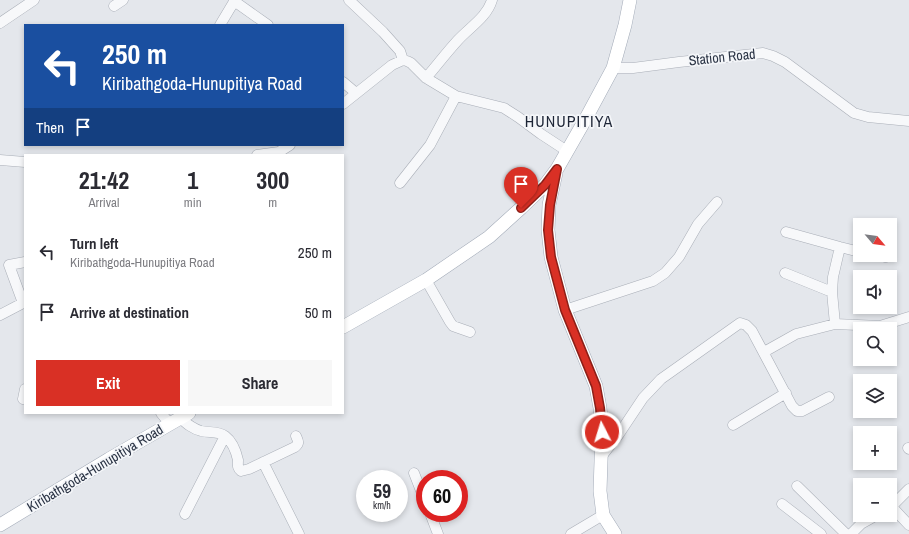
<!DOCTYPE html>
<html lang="en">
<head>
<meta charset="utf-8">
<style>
  body { margin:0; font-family:"Archivo Narrow",sans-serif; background:#f7f7f7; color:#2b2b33; height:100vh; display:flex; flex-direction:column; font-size:15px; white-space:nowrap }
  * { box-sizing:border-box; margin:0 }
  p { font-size:13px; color:#7c7c81 }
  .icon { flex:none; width:22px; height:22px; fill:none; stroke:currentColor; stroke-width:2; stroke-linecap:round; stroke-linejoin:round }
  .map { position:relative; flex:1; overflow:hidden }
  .side { position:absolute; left:24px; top:154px; width:320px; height:260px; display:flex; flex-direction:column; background:#fff; border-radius:0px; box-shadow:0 2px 6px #0003 }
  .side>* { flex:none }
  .banner { position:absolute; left:24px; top:24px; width:320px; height:122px; border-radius:0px; box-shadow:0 2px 6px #0003; background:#1a4fa0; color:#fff; overflow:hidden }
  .needle { width:26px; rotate:119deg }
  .fabs { position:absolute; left:853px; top:218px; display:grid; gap:8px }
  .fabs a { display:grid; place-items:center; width:44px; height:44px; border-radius:0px; background:#fff; box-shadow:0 2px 6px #0003; font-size:20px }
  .speed { position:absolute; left:356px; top:470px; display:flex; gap:8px; font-size:20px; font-weight:700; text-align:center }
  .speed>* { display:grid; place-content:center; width:52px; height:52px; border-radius:50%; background:#fff; box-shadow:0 2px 6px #0003; line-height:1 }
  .speed small { font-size:10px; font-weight:400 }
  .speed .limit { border:6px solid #d22; background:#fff; color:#111 }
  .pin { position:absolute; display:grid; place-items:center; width:34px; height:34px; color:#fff; margin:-41px -17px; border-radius:50% 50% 50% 0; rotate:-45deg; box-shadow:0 0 4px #0007 }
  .pin .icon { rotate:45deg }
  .me { position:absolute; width:44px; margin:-22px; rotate:355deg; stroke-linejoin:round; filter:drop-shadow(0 0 3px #0008) }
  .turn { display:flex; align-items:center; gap:14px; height:84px; padding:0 12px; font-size:18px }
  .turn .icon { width:52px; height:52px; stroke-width:2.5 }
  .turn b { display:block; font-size:28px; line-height:34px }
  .then { display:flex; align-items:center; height:38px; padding:0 12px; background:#0003; gap:8px; font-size:15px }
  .eta { display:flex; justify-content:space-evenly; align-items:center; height:68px; text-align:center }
  .eta b { font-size:24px; font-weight:800; line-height:28px }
  .action { display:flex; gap:8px; margin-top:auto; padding:8px 12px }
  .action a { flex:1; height:46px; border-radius:0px; background:#d93025; color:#fff; font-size:16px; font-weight:800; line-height:46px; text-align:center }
  .action a+a { background:#f7f7f7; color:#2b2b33 }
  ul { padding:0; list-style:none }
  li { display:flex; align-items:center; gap:12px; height:60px; padding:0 12px }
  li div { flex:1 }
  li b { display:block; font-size:15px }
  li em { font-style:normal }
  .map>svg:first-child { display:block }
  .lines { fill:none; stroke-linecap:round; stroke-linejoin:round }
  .minor-casing { stroke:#a9aeb7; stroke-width:11 }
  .major-casing { stroke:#a3abb8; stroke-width:14 }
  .minor { stroke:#f7f8fa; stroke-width:10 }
  .major { stroke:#fff; stroke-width:13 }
  .route-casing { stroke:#8d1f18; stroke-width:10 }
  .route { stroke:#d93025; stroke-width:7 }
  .labels { text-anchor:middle; stroke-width:3.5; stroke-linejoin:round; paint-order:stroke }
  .street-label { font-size:14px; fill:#2b3445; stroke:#f4f6f9 }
  .quarter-label { font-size:16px; letter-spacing:1px; fill:#1d2536; stroke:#f4f6f9 }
</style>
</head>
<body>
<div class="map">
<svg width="909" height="534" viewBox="0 0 909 534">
  <rect width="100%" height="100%" fill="#e4e7ec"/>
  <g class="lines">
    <defs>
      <path id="minor" d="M349,0L383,32L400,51L403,60
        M234,1L268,25
        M114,6L123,0
        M0,23L34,0
        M220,25L235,0
        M613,68H633L679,62L763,53L773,56L785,62L854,113L868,117L909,121
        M426,78C437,65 447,52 458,40C470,27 487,17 492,0
        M343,82L356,93
        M343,104L392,65L403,60L407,61L411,63L426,78L456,96L504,108L518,117L541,134L567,151
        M257,155L279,152L290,145
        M0,160L25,162
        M400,183L430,145L456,96
        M786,232L840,247L860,252
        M876,255L886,257
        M785,273L832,292
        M426,280L450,322L453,326L470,332
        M565,310L653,281L665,273L679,257L698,224L717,202
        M0,315L23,303L9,265L25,262
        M835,324L832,292L833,277L840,247
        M764,352L796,334L835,324L880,326L909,317
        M23,399L25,389
        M161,413L170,424
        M180,418C187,424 193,429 201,431C210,433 218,431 225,436C233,442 236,451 238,460C238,465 237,468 241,471L249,469L295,447C300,443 298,441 296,436
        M733,425L786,393
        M908,448L909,449
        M601,457L619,434L643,398L661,379L740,323L746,325L752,331L792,406L797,411H802L829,397
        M263,462L299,534
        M414,473L425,501
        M797,486L846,534
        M782,504L821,534
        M892,507L909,525
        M890,508L909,489
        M430,513L438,534
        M185,514L225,436
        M571,534L603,515
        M851,534L861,524L877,515"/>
      <path id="major" d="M556,173L549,205L548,230L551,257L565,310L596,386L600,408L602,432L600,491L603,515L615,534
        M343,327L426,280L489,237L521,208L545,185L557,169L585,120L613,68L625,25L630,0
        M0,525L109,459L189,413"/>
    </defs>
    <use href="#minor" class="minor-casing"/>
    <use href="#major" class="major-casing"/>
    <use href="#minor" class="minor"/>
    <use href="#major" class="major"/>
  </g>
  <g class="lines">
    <defs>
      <path id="route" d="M521,208L545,185L557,169L550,205L548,230L551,257L565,310L596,386L600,408L602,432"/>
    </defs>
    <use href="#route" class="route-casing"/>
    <use href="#route" class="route"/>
  </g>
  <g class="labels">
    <g class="street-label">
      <text transform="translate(722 57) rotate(-6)" y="5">Station Road</text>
      <text transform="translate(95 468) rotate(-31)" y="5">Kiribathgoda-Hunupitiya Road</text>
    </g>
    <g class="quarter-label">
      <text x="569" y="127">HUNUPITIYA</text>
    </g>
  </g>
</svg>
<div class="fabs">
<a><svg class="needle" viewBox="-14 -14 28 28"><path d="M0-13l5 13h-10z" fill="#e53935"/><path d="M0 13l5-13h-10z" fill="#7c7c81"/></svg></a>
<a><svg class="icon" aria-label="sound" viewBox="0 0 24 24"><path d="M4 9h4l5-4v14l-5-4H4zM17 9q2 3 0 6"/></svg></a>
<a><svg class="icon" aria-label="search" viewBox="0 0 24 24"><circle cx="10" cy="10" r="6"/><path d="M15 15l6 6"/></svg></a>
<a><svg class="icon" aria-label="layers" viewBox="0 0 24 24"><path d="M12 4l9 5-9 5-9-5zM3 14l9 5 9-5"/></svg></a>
<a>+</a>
<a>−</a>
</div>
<div class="speed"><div>59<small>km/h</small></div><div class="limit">60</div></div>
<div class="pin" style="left:521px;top:208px;background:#d93025"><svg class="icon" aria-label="arrive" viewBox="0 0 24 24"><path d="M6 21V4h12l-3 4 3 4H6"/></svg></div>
<svg class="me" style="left:602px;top:432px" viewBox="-20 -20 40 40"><circle r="17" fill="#d93025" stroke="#fff" stroke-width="3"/><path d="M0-11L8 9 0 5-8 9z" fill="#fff"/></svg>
<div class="banner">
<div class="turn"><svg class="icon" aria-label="left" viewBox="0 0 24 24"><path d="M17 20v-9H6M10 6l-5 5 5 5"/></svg><div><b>250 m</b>Kiribathgoda-Hunupitiya Road</div></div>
<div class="then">Then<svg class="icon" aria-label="arrive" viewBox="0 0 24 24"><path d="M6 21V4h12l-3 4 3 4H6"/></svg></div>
</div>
<section class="side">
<div class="eta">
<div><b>21:42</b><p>Arrival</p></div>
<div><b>1</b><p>min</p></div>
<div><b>300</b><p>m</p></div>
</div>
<ul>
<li><svg class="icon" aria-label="left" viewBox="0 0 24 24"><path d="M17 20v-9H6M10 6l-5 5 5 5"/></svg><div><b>Turn left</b><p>Kiribathgoda-Hunupitiya Road</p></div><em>250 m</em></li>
<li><svg class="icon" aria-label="arrive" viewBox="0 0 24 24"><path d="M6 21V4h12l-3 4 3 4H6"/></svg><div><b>Arrive at destination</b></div><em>50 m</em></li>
</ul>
<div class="action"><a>Exit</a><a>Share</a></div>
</section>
</div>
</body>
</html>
